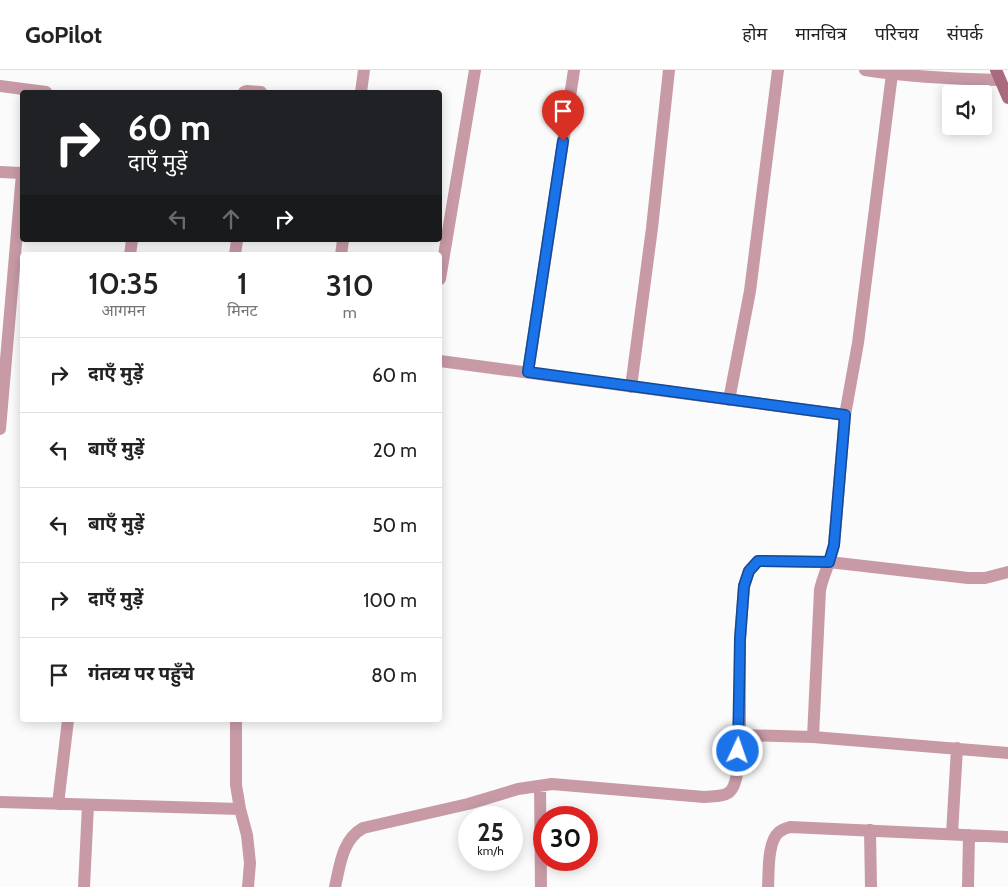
<!DOCTYPE html>
<html lang="hi">
<head>
<meta charset="utf-8">
<style>
  body { margin:0; font-family:Cabin,"Noto Sans Devanagari",sans-serif; background:#f2f2f2; color:#222; height:100vh; display:flex; flex-direction:column; font-size:19px; white-space:nowrap }
  * { box-sizing:border-box; margin:0 }
  p { font-size:16px; color:#767676 }
  .icon { flex:none; width:28px; height:28px; fill:none; stroke:currentColor; stroke-width:2; stroke-linecap:round; stroke-linejoin:round }
  .map { position:relative; flex:1; overflow:hidden }
  .details { position:absolute; left:20px; top:182px; width:422px; height:470px; display:flex; flex-direction:column; background:#fff; border-radius:5px; box-shadow:0 2px 12px #0003 }
  .details>* { flex:none }
  .top-card { position:absolute; left:20px; top:20px; width:422px; height:152px; border-radius:5px; box-shadow:0 2px 12px #0003; background:#202124; color:#fff; overflow:hidden }
  .tools { position:absolute; left:942px; top:15px; display:grid; gap:10px }
  .tools a { display:grid; place-items:center; width:50px; height:50px; border-radius:5px; background:#fff; box-shadow:0 2px 12px #0003; font-size:25px }
  .speed { position:absolute; left:458px; top:736px; display:flex; gap:10px; font-size:25px; font-weight:700; text-align:center }
  .speed>* { display:grid; place-content:center; width:65px; height:65px; border-radius:50%; background:#fff; box-shadow:0 2px 12px #0003; line-height:1 }
  .speed small { font-size:12px; font-weight:400 }
  .speed .limit { border:8px solid #d22; background:#fff; color:#111 }
  .pin { position:absolute; display:grid; place-items:center; width:42px; height:42px; color:#fff; margin:-51px -21px; border-radius:50% 50% 50% 0; rotate:-45deg; box-shadow:0 0 5px #0007 }
  .pin .icon { rotate:45deg }
  .me { position:absolute; width:55px; margin:-28px; rotate:3deg; stroke-linejoin:round; filter:drop-shadow(0 0 4px #0008) }
  .turn { display:flex; align-items:center; gap:18px; height:105px; padding:0 25px; font-size:22px }
  .turn .icon { width:65px; height:65px; stroke-width:2.5 }
  .turn b { display:block; font-size:35px; line-height:42px }
  .lanes { display:flex; align-items:center; height:48px; padding:0 25px; background:#0003; justify-content:center; gap:25px; direction:ltr }
  .lanes .off { opacity:.35 }
  .eta { display:flex; justify-content:space-evenly; align-items:center; height:85px; text-align:center }
  .eta b { font-size:30px; font-weight:600; line-height:35px }
  ul { padding:0; list-style:none }
  li { display:flex; align-items:center; gap:15px; height:75px; padding:0 25px; border-top:1px solid #e0e0e0 }
  li div { flex:1 }
  li b { display:block; font-size:19px }
  li em { font-style:normal }
  header { display:flex; align-items:center; gap:30px; box-sizing:border-box; height:70px; padding:0 25px; background:#fff; border-bottom:1px solid #e0e0e0 }
  header strong { font-size:24px }
  nav { display:flex; gap:28px; margin-inline-start:auto; font-size:18px }
  .map>svg:first-child { display:block }
  .lines { fill:none; stroke-linecap:round; stroke-linejoin:round }
  .street { stroke:#c79aa6; stroke-width:12 }
  .secondary { stroke:#aa6a7d; stroke-width:12 }
  .route-casing { stroke:#114b97; stroke-width:12 }
  .route { stroke:#1a73e8; stroke-width:9 }
</style>
</head>
<body>
<header>
<strong>GoPilot</strong>
<nav><a>होम</a><a>मानचित्र</a><a>परिचय</a><a>संपर्क</a></nav>
</header>
<div class="map">
<svg width="1008" height="817" viewBox="0 0 1008 817">
  <rect width="100%" height="100%" fill="#fbfbfb"/>
  <g class="lines">
    <path class="street" d="M865,0C910,7 955,9 1000,10
      M0,16L46,22
      M244,22L247,21L261,22
      M361,22L364,0
      M0,102L22,103
      M130,185L132,170
      M235,185L237,170
      M341,185L343,170
      M440,209L475,0
      M440,291L845,345L858,273L892,4
      M528,302L574,0
      M631,317L652,158L669,0
      M729,330L750,221L778,0
      M845,345L834,475C831,491 823,505 820,520L813,667L1008,683
      M0,359L22,104
      M236,650V715L240,739L247,765L250,793L248,817
      M813,667L740,665V569L744,516L749,501L758,491L829,492L968,508H985L1008,502
      M540,716L541,817
      M0,732L240,739
      M58,734L68,650
      M870,760L871,817
      M952,764L957,678
      M84,817L88,735
      M335,817C340,795 342,770 363,758L468,734L518,719L552,714L704,727C712,726 722,727 728,723C740,716 739,679 740,665
      M768,817C769,803 767,772 779,762C782,760 786,758 790,757L1008,767
      M968,817L969,765"/>
    <path class="secondary" d="M996,0L1008,28"/>
  </g>
  <g class="lines">
    <defs>
      <path id="route" d="M563,71L528,302L845,345L834,475L829,492L758,491L749,501L744,516L740,569L738,681"/>
    </defs>
    <use href="#route" class="route-casing"/>
    <use href="#route" class="route"/>
  </g>
</svg>
<div class="tools">
<a><svg class="icon" aria-label="sound" viewBox="0 0 24 24"><path d="M4 9h4l5-4v14l-5-4H4zM17 9q2 3 0 6"/></svg></a>
</div>
<div class="speed"><div>25<small>km/h</small></div><div class="limit">30</div></div>
<div class="pin" style="left:563px;top:71px;background:#d93025"><svg class="icon" aria-label="arrive" viewBox="0 0 24 24"><path d="M6 21V4h12l-3 4 3 4H6"/></svg></div>
<svg class="me" style="left:738px;top:681px" viewBox="-20 -20 40 40"><circle r="17" fill="#1a73e8" stroke="#fff" stroke-width="3"/><path d="M0-11L8 9 0 5-8 9z" fill="#fff"/></svg>
<div class="top-card">
<div class="turn"><svg class="icon" aria-label="right" viewBox="0 0 24 24"><path d="M7 20v-9h11M14 6l5 5-5 5"/></svg><div><b>60 m</b>दाएँ मुड़ें</div></div>
<div class="lanes"><svg class="icon off" aria-label="left" viewBox="0 0 24 24"><path d="M17 20v-9H6M10 6l-5 5 5 5"/></svg><svg class="icon off" aria-label="ahead" viewBox="0 0 24 24"><path d="M12 20V5M6 11l6-6 6 6"/></svg><svg class="icon" aria-label="right" viewBox="0 0 24 24"><path d="M7 20v-9h11M14 6l5 5-5 5"/></svg></div>
</div>
<section class="details">
<div class="eta">
<div><b>10:35</b><p>आगमन</p></div>
<div><b>1</b><p>मिनट</p></div>
<div><b>310</b><p>m</p></div>
</div>
<ul>
<li><svg class="icon" aria-label="right" viewBox="0 0 24 24"><path d="M7 20v-9h11M14 6l5 5-5 5"/></svg><div><b>दाएँ मुड़ें</b></div><em>60 m</em></li>
<li><svg class="icon" aria-label="left" viewBox="0 0 24 24"><path d="M17 20v-9H6M10 6l-5 5 5 5"/></svg><div><b>बाएँ मुड़ें</b></div><em>20 m</em></li>
<li><svg class="icon" aria-label="left" viewBox="0 0 24 24"><path d="M17 20v-9H6M10 6l-5 5 5 5"/></svg><div><b>बाएँ मुड़ें</b></div><em>50 m</em></li>
<li><svg class="icon" aria-label="right" viewBox="0 0 24 24"><path d="M7 20v-9h11M14 6l5 5-5 5"/></svg><div><b>दाएँ मुड़ें</b></div><em>100 m</em></li>
<li><svg class="icon" aria-label="arrive" viewBox="0 0 24 24"><path d="M6 21V4h12l-3 4 3 4H6"/></svg><div><b>गंतव्य पर पहुँचे</b></div><em>80 m</em></li>
</ul>
</section>
</div>
</body>
</html>
